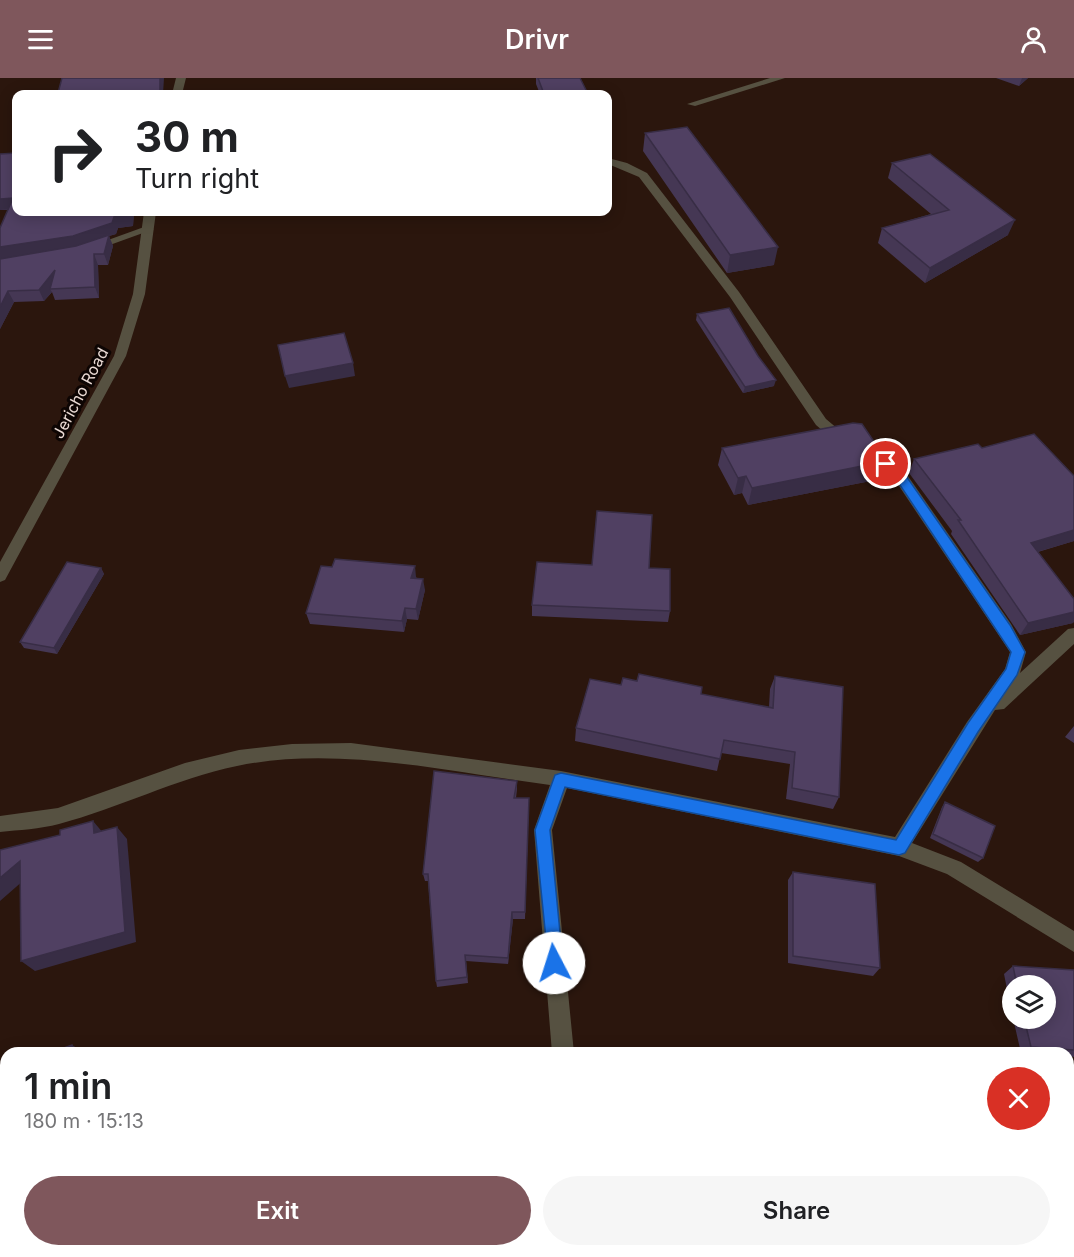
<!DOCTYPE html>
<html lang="en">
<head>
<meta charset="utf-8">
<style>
  body { margin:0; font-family:Inter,sans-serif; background:#f6f6f6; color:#202124; height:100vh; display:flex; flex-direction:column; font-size:22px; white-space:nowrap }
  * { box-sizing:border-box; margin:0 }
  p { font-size:20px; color:#757577 }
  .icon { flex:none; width:33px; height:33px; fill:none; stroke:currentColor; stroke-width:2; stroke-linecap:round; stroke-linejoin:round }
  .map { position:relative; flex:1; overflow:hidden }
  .panel { position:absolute; left:0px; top:969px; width:1074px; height:210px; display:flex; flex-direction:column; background:#fff; border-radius:18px 18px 0 0; box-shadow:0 3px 15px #0003 }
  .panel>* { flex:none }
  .hud { position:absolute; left:12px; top:12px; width:600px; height:126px; border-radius:12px; box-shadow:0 3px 15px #0003; background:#fff; color:#202124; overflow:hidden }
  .controls { position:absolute; left:1002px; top:897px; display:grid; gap:12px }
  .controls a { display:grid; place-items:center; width:54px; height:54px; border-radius:50%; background:#fff; box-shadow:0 3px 15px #0003; font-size:30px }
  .pin { position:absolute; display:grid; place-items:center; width:51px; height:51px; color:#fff; margin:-26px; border:3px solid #fff; border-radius:50%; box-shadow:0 2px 6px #0007 }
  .me { position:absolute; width:66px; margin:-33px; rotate:355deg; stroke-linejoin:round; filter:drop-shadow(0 0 4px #0008) }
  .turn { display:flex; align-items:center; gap:21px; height:126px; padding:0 24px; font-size:27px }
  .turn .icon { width:78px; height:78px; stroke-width:2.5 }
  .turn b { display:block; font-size:42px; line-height:51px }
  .round { display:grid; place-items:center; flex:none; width:63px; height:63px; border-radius:32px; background:#f6f6f6 }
  .summary { display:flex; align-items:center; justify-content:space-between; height:102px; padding:0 24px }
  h1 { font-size:36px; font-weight:600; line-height:45px }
  .cta { display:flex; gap:12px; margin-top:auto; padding:12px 24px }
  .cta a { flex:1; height:69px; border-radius:36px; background:#7f575c; color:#fff; font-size:24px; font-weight:600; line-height:69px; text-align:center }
  .cta a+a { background:#f6f6f6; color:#202124 }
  header { display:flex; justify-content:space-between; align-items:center; height:78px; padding:0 24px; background:#7f575c; color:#fff; font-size:27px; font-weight:600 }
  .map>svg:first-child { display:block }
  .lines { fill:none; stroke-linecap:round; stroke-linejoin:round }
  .minor { fill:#565141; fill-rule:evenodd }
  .tertiary { fill:#565141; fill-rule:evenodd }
  .wall { fill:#453754 }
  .shaded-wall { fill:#382d45 }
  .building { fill:#504062; stroke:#382d45; stroke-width:1.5 }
  .route { fill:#1a73e8; stroke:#114b97; stroke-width:1.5 }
  .labels { text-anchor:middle; stroke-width:6; stroke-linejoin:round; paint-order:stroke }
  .street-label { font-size:16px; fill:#ebdbd5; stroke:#0d0503 }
</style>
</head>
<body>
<header><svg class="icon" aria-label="menu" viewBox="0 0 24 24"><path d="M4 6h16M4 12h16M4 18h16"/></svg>Drivr<svg class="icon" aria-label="person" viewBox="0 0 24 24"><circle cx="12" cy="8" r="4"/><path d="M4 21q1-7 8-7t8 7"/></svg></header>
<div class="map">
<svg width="1074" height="1179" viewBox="0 0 1074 1179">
  <rect width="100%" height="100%" fill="#2b160d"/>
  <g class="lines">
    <path class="minor" d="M770,0H785L695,28L687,26Z
      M608,80L627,85L647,95L739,214L826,341L838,351L853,353V359L829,358L816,347L730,219L639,99L608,86Z
      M144,149L154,151L96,172L86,170Z
      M871,367L903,391L1011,546L1026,574L1020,595L1068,551L1074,550V566L1004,631L995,632L912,765L961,784L1074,853V874L947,796L899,778L567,710L552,752L574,975H552L534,752L550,707C449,694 337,667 237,688C175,701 119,730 59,746C40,751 19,752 0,754V738L58,730L185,685L239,672L292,666L351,665L561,693L895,759L967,644L1005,591L1010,574L893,399L868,380L864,372Z
      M571,1173H595V1179H571Z"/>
    <path class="tertiary" d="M176,0H186L182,16H172Z
      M144,134H156L145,216L126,278L5,502L0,504V484L114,278L133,216Z"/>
  </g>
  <path class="wall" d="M536,0H580L588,16H540L536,6Z
    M996,0H1028L1019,8Z
    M645,55L774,187L727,195L643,73Z
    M0,76L16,134H134L133,148L118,150L116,156L109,158L113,168L108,187H98L99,220L55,222L52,214L44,223L14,224L0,251V181L8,132H0Z
    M892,85L1008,157L925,205L878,165L882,150L931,136L888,100Z
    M697,236L774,308L743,315L696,242Z
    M722,370L881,401L748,427L742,415L734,417L718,387Z
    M982,370L1074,398V463L1038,474L1073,545L1020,557L951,456L952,453L909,395L914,381Z
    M332,489L416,499L425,512L418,542L407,541L404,554L310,546L306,535Z
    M101,490L104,496L57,576L24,570L20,564Z
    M649,490L670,533L668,544L532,538V527Z
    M775,598L839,719L833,731L786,721L790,686L721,675L717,693L575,663L576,650L621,607L701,616L769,629L770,611Z
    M1074,648V665L1065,659Z
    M517,703V711L516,720H529L525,841H513L508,886L466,883L468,905L437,909L436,903L428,803H425L423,796Z
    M945,724L983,780L978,784L930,760L942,729Z
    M793,794L880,890L873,898L788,885V802Z
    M1013,888L1074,892V979L1068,978V975H1021L1013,940H1046V908H1012V936L1004,896Z"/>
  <path class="shaded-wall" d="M160,0H164L163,16H160Z
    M1022,0H1028L1019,8Z
    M13,120L16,131L0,132V121Z
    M129,134H134L133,148L118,150L116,156L109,158L113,168L108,187L104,176L77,169L0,181V169L114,139Z
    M1015,142L1008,157L925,205L930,190Z
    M778,169L774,187L727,195L730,177Z
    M94,176L98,187L99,220L95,209Z
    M55,192L50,211L52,214L44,223L39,212Z
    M8,213L14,224L0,251V229Z
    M353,285L355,298L289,310L285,298Z
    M776,302L774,308L743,315L745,309Z
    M887,383L881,401L748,427L752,410Z
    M746,398L742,415L734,417L738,400Z
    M1074,452V463L1023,478L1031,465Z
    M415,488L416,499L413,511L411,500Z
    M101,490L104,496L57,576L54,570Z
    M423,501L425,512L418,542L416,531Z
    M405,530L407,541L404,554L402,543Z
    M1074,534V544L1073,545L1020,557L1028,545Z
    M93,743L104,756L94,755Z
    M117,749L127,761L136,864L35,893L21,883Z
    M20,783L32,795L0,823V800Z
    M512,834L513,841L508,886V880Z
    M72,967L85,975H73Z
    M34,1173H58L43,1179H19Z
    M297,1173H302L303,1179H298Z"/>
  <path class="building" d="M62,0H160V16H40L58,15Z
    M538,0H580L588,16H544Z
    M687,49L778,169L730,177L645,55Z
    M16,75V134H129V137L114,139L112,145L73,158L0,169V150L13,120L0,121V76Z
    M930,76L1015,142L930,190L882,150L949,132L892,85Z
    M109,157L104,176H94L95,209L50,211L55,192L39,212L8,213L0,229V181L76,168Z
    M729,230L758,278L776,302L745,309L697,236Z
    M344,255L353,285L285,298L278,267Z
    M853,345L862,346L887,383L752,410L746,398L738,400L722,370Z
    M1034,356L1074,398V452L1031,465L1074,521V534L1028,545L958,442H961L914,381L978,366L982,370Z
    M597,433L652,437L649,490L670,491V533L532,527L537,484L592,487Z
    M335,481L415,488L411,500L423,501L416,531L405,530L402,543L306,535L321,488L332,489Z
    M67,484L101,490L54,570L20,564Z
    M639,596L702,609L701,616L773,630L775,598L843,609L839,719L792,710L795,674L724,662L720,681L576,650L590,601L621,607L623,600L637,603Z
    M434,693L517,703L514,720H529L525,834H512L508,880L465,877L467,899L436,903L428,796H423Z
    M945,724L995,748L983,780L933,756Z
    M93,743L94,755L117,749L125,854L21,883L20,783L0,800V772L60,757V752Z
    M793,794L875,806L880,890L793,878Z
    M1013,888L1074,892V972L1031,969L1024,940H1046V908H1017Z
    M72,967L73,975H50Z
    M6,991V1173H34L19,1179H0V993Z
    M166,1173H297L298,1179H166Z"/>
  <path class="route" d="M886,382L902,392L1010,547L1025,574L1017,597L978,654L905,775L899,777L565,709L550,752L563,885L560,891L554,894L549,891L535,752L555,697L561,695L896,762L968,645L1006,591L1011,574L894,398L881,389V383Z"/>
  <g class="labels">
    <g class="street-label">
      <text transform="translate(80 315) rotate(-62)" y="6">Jericho Road</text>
    </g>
  </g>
</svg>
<div class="controls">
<a><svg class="icon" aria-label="layers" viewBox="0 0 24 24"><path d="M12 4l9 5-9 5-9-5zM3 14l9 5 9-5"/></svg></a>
</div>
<div class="pin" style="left:886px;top:386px;background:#d93025"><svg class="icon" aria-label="arrive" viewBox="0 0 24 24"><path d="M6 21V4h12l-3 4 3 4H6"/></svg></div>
<svg class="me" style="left:554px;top:885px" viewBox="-20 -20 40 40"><circle r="19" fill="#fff"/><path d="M0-13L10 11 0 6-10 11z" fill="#1a73e8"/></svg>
<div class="hud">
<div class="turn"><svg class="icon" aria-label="right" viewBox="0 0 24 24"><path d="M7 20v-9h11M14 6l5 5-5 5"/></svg><div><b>30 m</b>Turn right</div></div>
</div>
<section class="panel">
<div class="summary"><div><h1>1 min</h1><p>180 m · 15:13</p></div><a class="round" style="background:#d93025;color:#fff"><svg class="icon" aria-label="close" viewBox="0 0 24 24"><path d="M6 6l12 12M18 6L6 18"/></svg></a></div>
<div class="cta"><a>Exit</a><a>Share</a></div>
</section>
</div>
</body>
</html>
